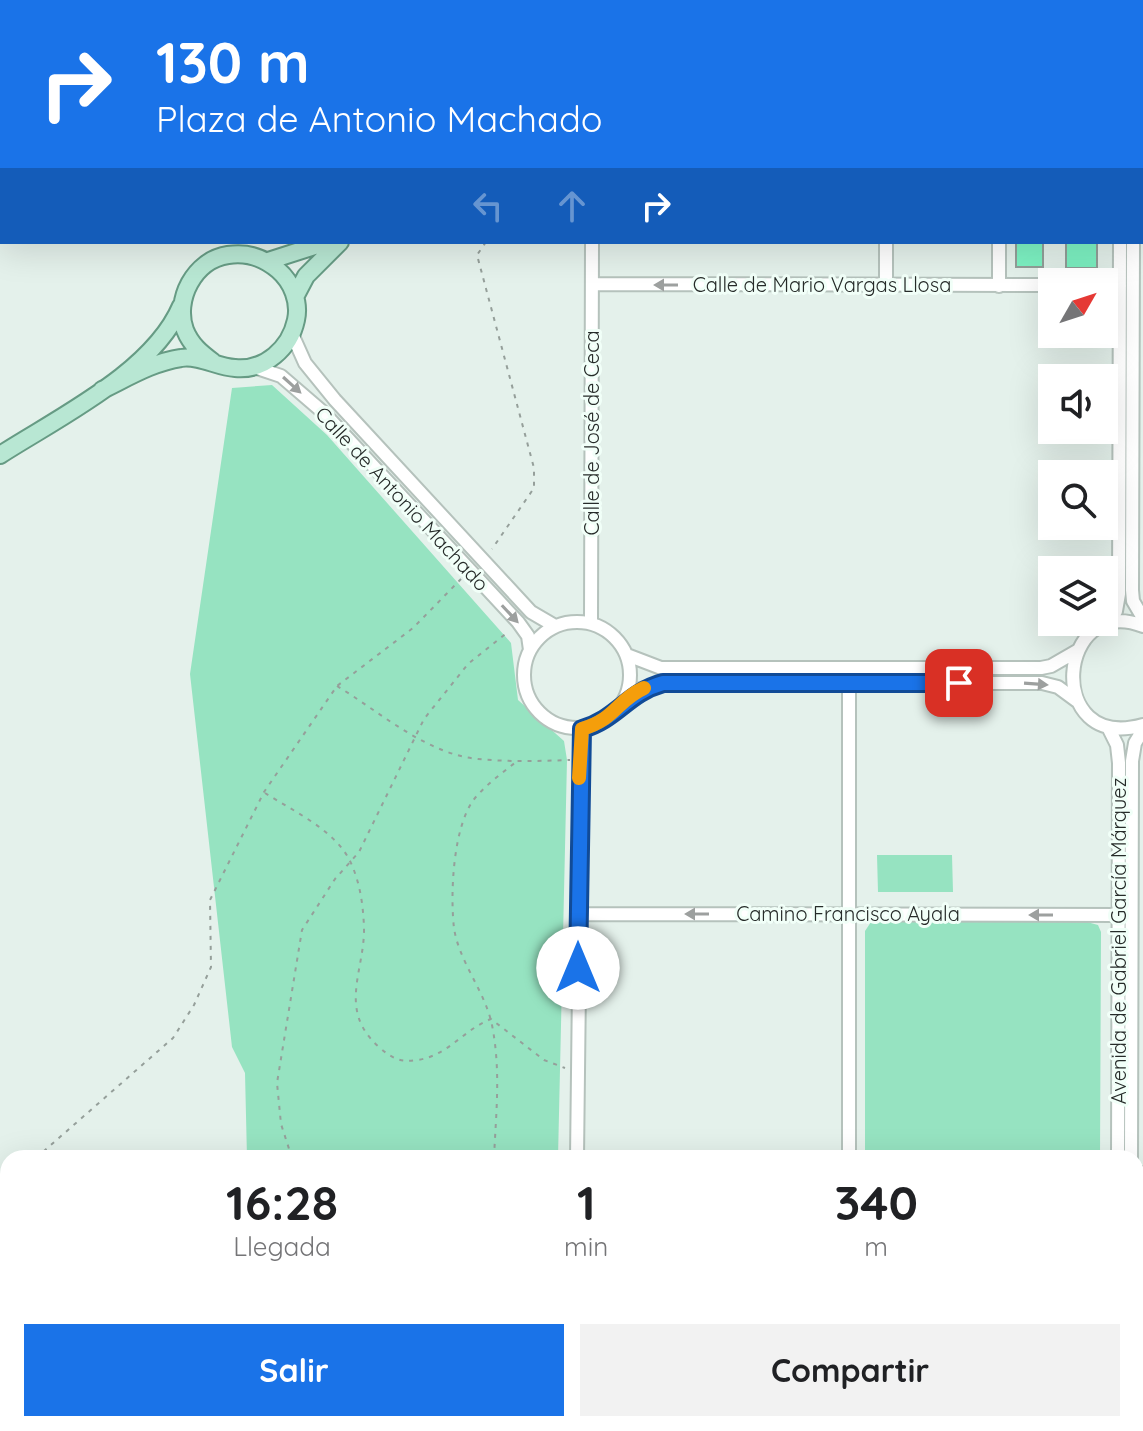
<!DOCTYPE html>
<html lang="es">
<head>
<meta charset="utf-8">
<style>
  body { margin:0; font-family:Quicksand,sans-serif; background:#f2f2f2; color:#202124; height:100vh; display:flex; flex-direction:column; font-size:30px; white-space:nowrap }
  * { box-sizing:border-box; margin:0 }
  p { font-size:26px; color:#757577 }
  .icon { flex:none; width:44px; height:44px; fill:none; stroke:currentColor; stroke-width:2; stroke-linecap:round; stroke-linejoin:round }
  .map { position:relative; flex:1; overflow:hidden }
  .details { position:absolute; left:0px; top:1150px; width:1144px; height:282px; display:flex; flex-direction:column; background:#fff; border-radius:24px 24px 0 0; box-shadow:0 8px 32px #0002 }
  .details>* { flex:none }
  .hud { position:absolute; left:0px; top:0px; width:1144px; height:244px; box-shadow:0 8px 32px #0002; background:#1a73e8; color:#fff; overflow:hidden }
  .needle { width:52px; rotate:51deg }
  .buttons { position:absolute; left:1038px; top:268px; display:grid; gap:16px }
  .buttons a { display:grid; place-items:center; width:80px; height:80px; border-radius:0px; background:#fff; box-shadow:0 8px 32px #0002; font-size:40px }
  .pin { position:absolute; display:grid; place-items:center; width:68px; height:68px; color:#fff; margin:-34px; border-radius:16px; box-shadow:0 4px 12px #0006 }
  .me { position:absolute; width:88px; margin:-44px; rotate:0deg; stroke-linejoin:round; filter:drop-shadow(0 0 6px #0008) }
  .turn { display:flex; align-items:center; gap:28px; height:168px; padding:0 24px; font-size:36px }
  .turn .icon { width:104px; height:104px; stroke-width:2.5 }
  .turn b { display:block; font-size:56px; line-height:68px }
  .lanes { display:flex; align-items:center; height:76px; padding:0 24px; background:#0003; justify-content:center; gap:40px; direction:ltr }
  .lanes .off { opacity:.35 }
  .eta { display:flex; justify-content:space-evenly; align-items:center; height:136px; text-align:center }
  .eta b { font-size:48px; font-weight:700; line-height:56px }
  .button { display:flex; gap:16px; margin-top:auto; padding:16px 24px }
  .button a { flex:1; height:92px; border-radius:0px; background:#1a73e8; color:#fff; font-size:32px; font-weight:700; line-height:92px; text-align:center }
  .button a+a { background:#f2f2f2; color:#202124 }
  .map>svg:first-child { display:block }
  .green { fill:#96e3c1 }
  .building { fill:#7df2c3; stroke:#939f99; stroke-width:2 }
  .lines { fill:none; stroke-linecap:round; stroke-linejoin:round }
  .minor-casing { stroke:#b5c2bc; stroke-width:16 }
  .major-casing { stroke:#669b84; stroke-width:20 }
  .path { stroke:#959f9a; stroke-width:2; stroke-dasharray:4 6; stroke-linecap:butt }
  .minor { stroke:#fff; stroke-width:12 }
  .major { stroke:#b8e7d3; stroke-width:16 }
  .oneway { fill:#9da09f }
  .route-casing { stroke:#114b97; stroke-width:20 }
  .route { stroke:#1a73e8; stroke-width:14 }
  .slow { stroke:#f59e0b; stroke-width:14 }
  .labels { text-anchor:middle; stroke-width:6; stroke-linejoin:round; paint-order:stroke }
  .street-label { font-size:20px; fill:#262b29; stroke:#f1fff8 }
</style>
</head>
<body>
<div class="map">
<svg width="1143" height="1431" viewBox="0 0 1143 1431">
  <rect width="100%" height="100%" fill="#e4f1eb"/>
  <path class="green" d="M272,385L327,435L511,643L518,700L564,741L567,760L558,1158H247L245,1073L232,1047L190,674L232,388Z
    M877,855H952L953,892H878Z
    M871,922H1087L1098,925L1101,932L1100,1158H865V931Z
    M1136,1380L1143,1384V1431H1086L1083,1424H1136Z
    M256,1424H503L505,1431H256Z"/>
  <path class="building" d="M1016,242H1043V267H1016Z
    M1066,242H1097V268H1066Z"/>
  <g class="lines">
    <defs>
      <path id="minor" d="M1128,0V2
        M917,2L920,0
        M1142,14H1143
        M1142,78L1143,77
        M1142,171H1143
        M999,242V286
        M1133,242L1132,590L1133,601L1143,618
        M592,284L1052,285
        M886,285V242
        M1104,285L1120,286
        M292,334L305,363L335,400L531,612L555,626
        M254,367L281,376L324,413L518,622L528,636L530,650
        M524 675a53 53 0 1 1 106 0a53 53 0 1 1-106 0Z
        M591,623L592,242
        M1107,625L1116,611L1119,594L1120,242
        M1143,626C1057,592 1043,753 1143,725
        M627,655L661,668H1041L1051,666L1077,651
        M624,701L641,689L663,683H1042L1058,687L1077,701
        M1108,727L1117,745L1119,763L1118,1158
        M578,914L1119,915
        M577,1158L582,729
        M849,1158V683
        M1131,1158L1132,761L1135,743L1143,730
        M1136,1173H1143
        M1136,1300H1143
        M1136,1348L1143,1358
        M526,1424L528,1431
        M849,1424V1431
        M1050,1424L1066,1431
        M632,1431L642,1424"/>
      <path id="major" d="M715,2L719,0
        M268,261L327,242
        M295,297L306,276L340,242
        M102,390C127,378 153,362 181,358C199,355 217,367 235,368C265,371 290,348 296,320C300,302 292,282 278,270C263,257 247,252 228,255C194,260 174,300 185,330C191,345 201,353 213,362
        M0,455C59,417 153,372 181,306"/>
    </defs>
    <use href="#minor" class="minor-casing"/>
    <use href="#major" class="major-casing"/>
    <path class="path" d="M769,2L772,0
      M486,242L477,255L534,468V488L492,549
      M337,686C380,712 426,754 478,759C508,762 539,761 570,760
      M265,793C293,811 335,830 350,861C360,882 363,904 364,927C365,971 337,1010 379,1047C391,1058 401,1063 417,1060C448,1056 463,1030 491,1019L544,1060L565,1068
      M36,1158L173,1038L194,1005L211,967L210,900L264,792L337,686L413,628L461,579
      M292,1158L281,1124L277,1083L302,930L335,879L359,852L424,719L468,664L508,632
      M494,1158C496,1112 501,1071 492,1025C485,991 459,962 454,928C450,894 453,825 475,798C487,784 502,773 516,762
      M0,1190L8,1183
      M464,1424L468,1431
      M362,1431V1424"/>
    <use href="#minor" class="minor"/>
    <use href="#major" class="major"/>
  </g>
  <defs><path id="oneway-solid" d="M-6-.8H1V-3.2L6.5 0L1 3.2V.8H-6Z" transform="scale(2)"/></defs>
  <g class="oneway">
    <use href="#oneway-solid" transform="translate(666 285) rotate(-180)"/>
    <use href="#oneway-solid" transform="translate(292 385) rotate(42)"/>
    <use href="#oneway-solid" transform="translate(510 614) rotate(47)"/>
    <use href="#oneway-solid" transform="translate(1036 684) rotate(4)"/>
    <use href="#oneway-solid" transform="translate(697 914) rotate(-180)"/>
    <use href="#oneway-solid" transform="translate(1041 915) rotate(-180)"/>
  </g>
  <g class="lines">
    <defs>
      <path id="route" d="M578,968L582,729C617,719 627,693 663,683H959"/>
    </defs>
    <use href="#route" class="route-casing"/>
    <use href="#route" class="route"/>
    <path class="slow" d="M579,778L582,729C616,719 617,700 644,688"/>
  </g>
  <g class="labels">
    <g class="street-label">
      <text x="822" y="292">Calle de Mario Vargas Llosa</text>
      <text transform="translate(592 433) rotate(-90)" y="7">Calle de José de Ceca</text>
      <text transform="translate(402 499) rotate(47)" y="7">Calle de Antonio Machado</text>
      <text x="848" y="921">Camino Francisco Ayala</text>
      <text transform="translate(1119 941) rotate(-90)" y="7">Avenida de Gabriel García Márquez</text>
    </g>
  </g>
</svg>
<div class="buttons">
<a><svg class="needle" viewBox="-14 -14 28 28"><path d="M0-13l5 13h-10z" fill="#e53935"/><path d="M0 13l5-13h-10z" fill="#757577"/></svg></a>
<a><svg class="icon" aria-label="sound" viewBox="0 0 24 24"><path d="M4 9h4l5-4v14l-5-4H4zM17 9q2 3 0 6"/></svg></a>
<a><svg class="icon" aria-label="search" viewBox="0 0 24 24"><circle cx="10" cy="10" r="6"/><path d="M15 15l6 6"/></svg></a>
<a><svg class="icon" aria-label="layers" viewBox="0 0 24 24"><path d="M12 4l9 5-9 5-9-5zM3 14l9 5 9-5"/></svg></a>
</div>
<div class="pin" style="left:959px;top:683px;background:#d93025"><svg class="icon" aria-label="arrive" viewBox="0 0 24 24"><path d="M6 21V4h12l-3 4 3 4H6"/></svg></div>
<svg class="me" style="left:578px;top:968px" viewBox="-20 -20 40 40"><circle r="19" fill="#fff"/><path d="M0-13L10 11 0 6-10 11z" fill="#1a73e8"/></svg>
<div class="hud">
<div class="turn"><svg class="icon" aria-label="right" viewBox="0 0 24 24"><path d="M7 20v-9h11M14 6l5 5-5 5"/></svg><div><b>130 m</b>Plaza de Antonio Machado</div></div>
<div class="lanes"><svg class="icon off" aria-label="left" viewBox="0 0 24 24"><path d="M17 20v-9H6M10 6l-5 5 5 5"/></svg><svg class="icon off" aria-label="ahead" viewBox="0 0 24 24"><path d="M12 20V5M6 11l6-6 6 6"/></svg><svg class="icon" aria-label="right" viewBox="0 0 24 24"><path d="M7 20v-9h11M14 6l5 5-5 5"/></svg></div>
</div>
<section class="details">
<div class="eta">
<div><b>16:28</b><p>Llegada</p></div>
<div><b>1</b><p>min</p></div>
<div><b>340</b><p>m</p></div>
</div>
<div class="button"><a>Salir</a><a>Compartir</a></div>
</section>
</div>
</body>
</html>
